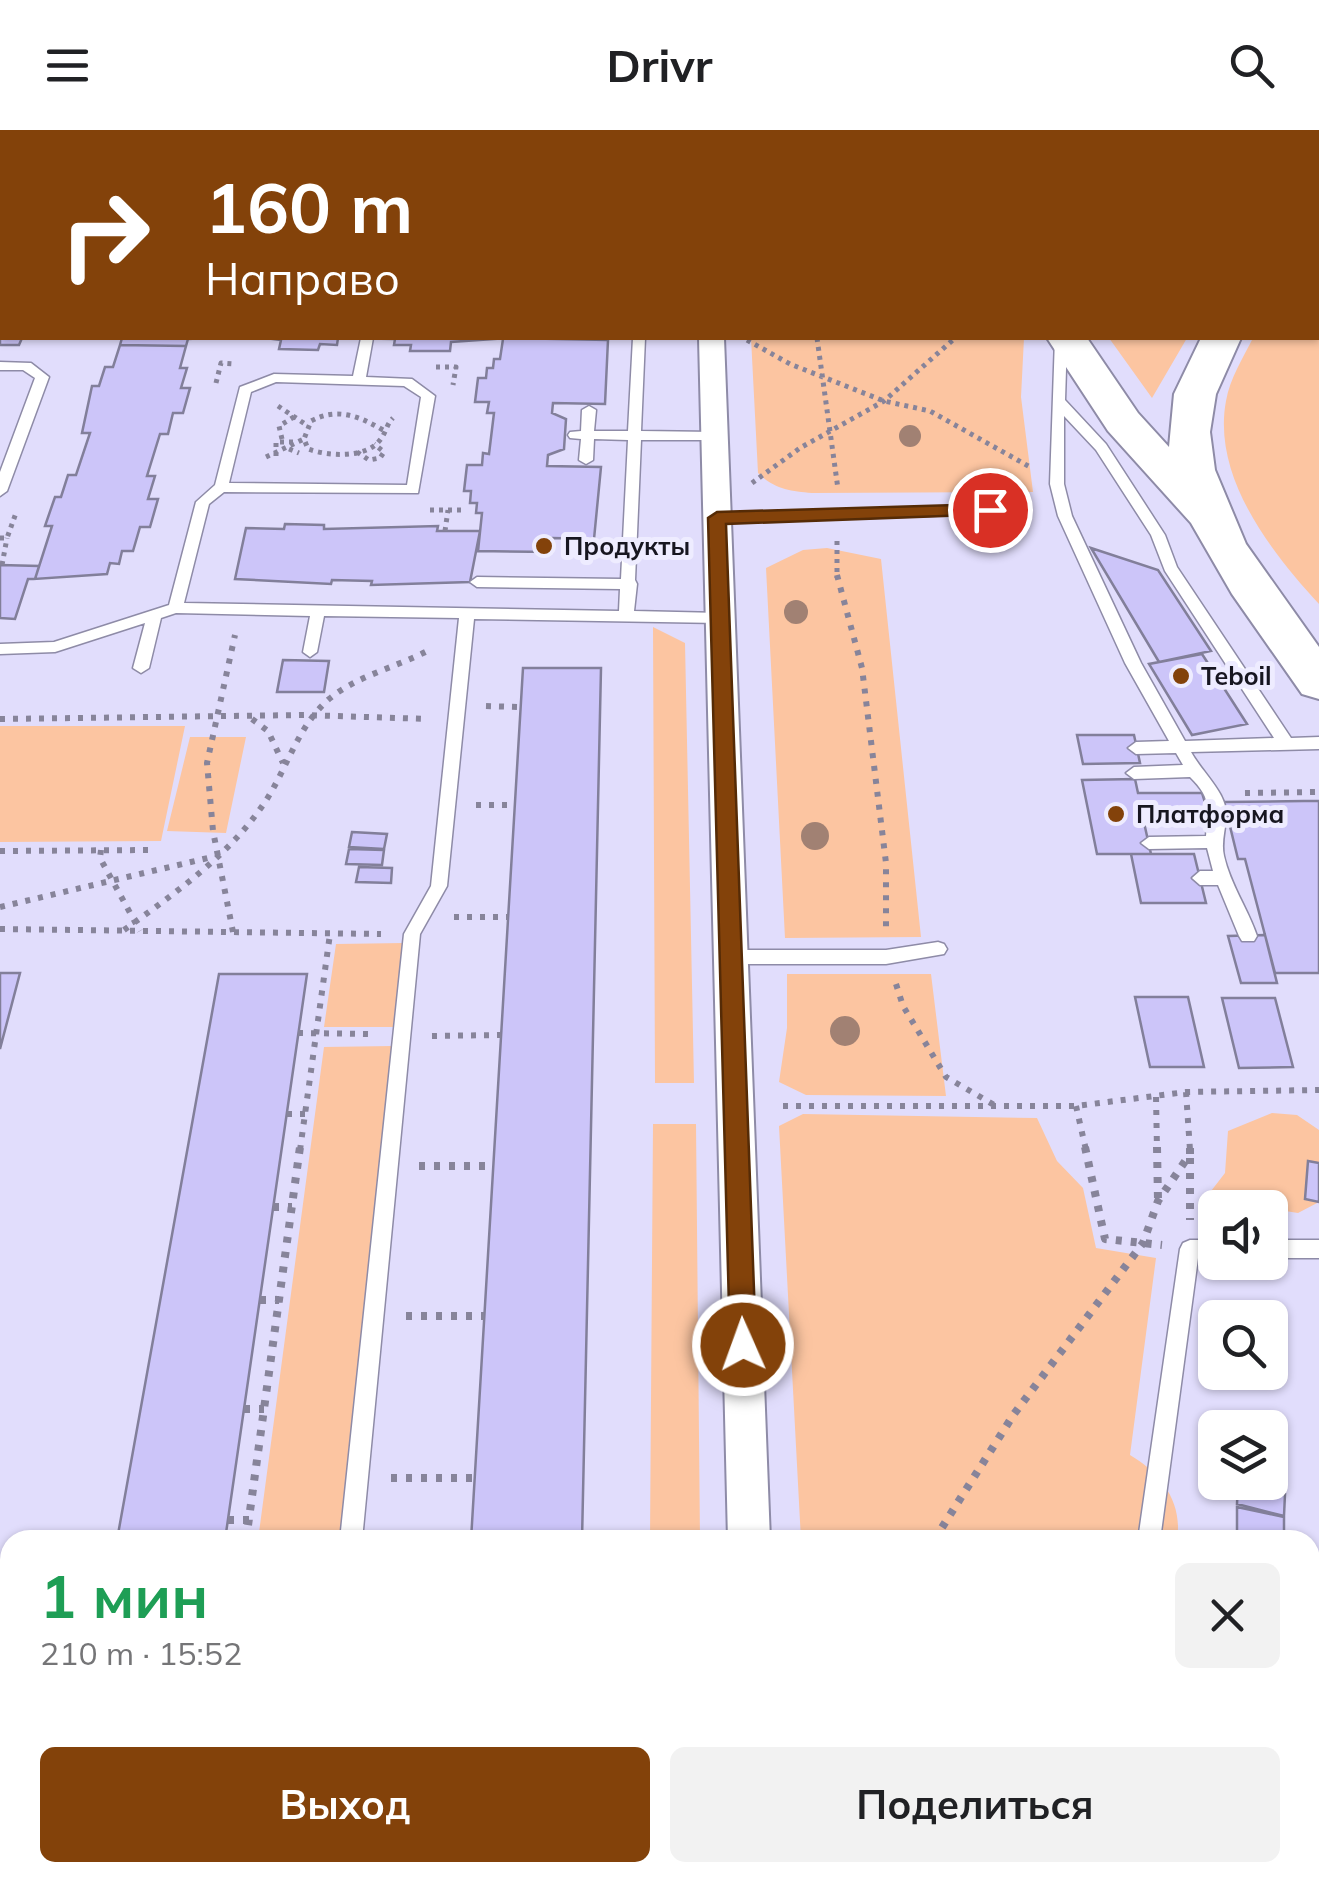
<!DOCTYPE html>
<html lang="ru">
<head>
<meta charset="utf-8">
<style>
  body { margin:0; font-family:Mulish,sans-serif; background:#f2f2f2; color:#202124; height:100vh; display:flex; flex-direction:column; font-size:38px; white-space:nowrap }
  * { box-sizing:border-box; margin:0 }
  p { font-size:32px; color:#757577 }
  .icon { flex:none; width:55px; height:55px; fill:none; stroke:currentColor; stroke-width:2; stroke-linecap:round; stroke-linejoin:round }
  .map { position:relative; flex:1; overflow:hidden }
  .panel { position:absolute; left:0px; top:1400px; width:1320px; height:352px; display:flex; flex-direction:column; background:#fff; border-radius:30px 30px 0 0; box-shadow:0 2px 8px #0004 }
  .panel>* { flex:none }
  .top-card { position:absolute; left:0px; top:0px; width:1320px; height:210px; box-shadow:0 2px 8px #0004; background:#83420a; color:#fff; overflow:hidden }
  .buttons { position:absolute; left:1198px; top:1060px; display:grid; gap:20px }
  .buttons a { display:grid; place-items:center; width:90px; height:90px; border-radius:15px; background:#fff; box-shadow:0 2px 8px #0004; font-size:50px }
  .pin { position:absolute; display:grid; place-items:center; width:85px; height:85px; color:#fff; margin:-42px; border:5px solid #fff; border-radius:50%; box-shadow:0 2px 10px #0007 }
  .me { position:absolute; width:110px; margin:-55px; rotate:358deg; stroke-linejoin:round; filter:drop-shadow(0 0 8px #0008) }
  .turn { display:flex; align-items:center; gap:35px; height:210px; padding:0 40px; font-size:45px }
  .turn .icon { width:130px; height:130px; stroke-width:2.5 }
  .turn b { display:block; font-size:70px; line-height:85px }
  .round { display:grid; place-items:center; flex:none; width:105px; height:105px; border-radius:15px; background:#f2f2f2 }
  .overview { display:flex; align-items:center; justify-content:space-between; height:170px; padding:0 40px }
  h1 { font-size:60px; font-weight:700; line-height:75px; color:#1e9e55 }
  .cta { display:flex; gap:20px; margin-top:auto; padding:20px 40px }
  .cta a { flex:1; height:115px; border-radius:15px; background:#83420a; color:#fff; font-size:40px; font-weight:700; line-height:115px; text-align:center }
  .cta a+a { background:#f2f2f2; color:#202124 }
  header { display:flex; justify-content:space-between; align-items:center; height:130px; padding:0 40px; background:#fff; font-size:45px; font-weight:700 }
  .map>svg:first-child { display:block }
  .green { fill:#fcc5a1 }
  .building { fill:#ccc5f9; stroke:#827f9a; stroke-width:2.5 }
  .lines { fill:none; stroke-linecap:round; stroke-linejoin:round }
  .service-casing { stroke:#8e8ba7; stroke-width:3 }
  .minor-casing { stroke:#8e8ba7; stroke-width:4 }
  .primary-casing { stroke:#8e8ba7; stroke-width:4 }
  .path-far2 { stroke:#87849a; stroke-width:5; stroke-dasharray:4 5; stroke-linecap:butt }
  .path-far1 { stroke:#87849a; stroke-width:6; stroke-dasharray:5 8; stroke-linecap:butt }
  .path { stroke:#87849a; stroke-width:8; stroke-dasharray:6 9; stroke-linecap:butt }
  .service { fill:#fff; fill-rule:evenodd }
  .minor { fill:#fff; fill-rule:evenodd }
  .primary { fill:#fff; fill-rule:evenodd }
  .tree { fill:#a18173 }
  .route { fill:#83420a; stroke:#552b06; stroke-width:2.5 }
  .poi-dot { fill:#83420a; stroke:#eeecff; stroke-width:4 }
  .labels { text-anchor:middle; stroke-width:10; stroke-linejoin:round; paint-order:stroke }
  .poi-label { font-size:25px; font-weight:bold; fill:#171620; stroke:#eeecff; text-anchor:start }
</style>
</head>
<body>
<header><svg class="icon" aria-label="menu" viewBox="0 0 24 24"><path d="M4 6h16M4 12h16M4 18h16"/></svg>Drivr<svg class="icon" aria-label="search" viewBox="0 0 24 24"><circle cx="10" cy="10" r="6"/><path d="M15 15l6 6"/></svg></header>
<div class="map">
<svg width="1319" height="1752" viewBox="0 0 1319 1752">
  <rect width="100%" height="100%" fill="#e1ddfc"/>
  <path class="green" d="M600,0H1134L601,2Z
    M1318,201L1319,206V474C1270,421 1212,346 1226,271C1230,248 1243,228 1253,208H1318Z
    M751,208H1024L1021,267L1033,362L812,363C790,361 774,359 758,343Z
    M1109,208H1187L1152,268Z
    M827,418L881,429L921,807L785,808L766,438L803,420Z
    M653,497L685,513L694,953H655Z
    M185,596L161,711L0,712V596Z
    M190,607H246L226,703L167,701Z
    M404,813L395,897H324L336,814Z
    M787,844H931L946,966L806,965L779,952L787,898Z
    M392,916L340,1410H258L324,917Z
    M1272,983L1297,985L1319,1000V1072L1298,1083L1279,1080L1276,1097L1280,1109L1270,1112V1078H1215V1102L1201,1074L1225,1043L1228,1001Z
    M803,984L1037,988L1057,1031L1083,1058L1096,1118L1156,1128L1130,1325C1162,1344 1183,1373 1177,1410H801L779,996Z
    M653,994H696L700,1410H650Z
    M1310,1445L1319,1448V1601L1310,1603Z
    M384,1743L552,1742V1743L551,1752H383Z
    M863,1743V1742L1063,1743L1061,1752H863Z"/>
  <path class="building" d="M0,149L2,208H22L19,215H0Z
    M104,208H206L188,209L186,216L120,215L122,208Z
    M265,208H508L451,212L450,221H410L411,215H394L395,209L338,208L337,215L320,214L318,220L279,219L281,210Z
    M508,208L608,210L605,274L553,273L552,283L566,289L564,319L548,325L547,336L601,337L594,409L553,408L552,422L478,421L482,383H476L477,373H470L471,361H464L467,335H482L483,323L489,324L494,283H487L489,272H475L478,248H486L487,238H493L494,229H500L503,209Z
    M120,215L186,216L180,238H187L181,258H190L183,283H173L168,304H160L147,346H155L148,369H158L150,397H140L133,421H122L119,434L110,433L107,444L35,449L52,396H45L55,367H61L68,345H76L90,303H82L92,256H99L105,237H113Z
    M285,394L324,395V399L438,396L437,401H480L470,452L371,455L372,451L332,450L331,454L235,449L246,398L284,399Z
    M1091,418L1158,440L1211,521L1159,532Z
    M0,435L39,436L35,449H28L15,489L0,488Z
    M1202,524L1247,594L1192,605L1149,534Z
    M283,530L329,531L324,562H277Z
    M523,538H601L582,1410H471Z
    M1077,605H1134L1140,633L1083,634Z
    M1135,649L1138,663H1202L1207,679H1141L1151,724H1097L1082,650Z
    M1304,671H1319V843H1275L1245,729H1238L1224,672Z
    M352,702L387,704L384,719L349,717Z
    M349,719L384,720L382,735L346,734Z
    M1131,724H1194L1206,773H1141Z
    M359,737L392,738L391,753L356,752Z
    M1265,805L1277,853H1241L1228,806Z
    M0,843H20L0,919Z
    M219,844H307L225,1410H117Z
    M1135,867H1188L1204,937H1150Z
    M1222,868H1275L1293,937L1239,938Z
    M1308,1031L1319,1033V1072L1305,1069Z
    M1270,1327L1284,1331L1283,1353L1270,1350Z
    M1238,1352L1285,1364L1284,1386L1237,1374Z
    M1237,1377L1284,1387V1410L1237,1405Z"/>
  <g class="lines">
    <defs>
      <path id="service" d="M361,208H373L366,247L412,249L435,266L418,363L224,362L209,374L184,473L619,481L620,459L477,457L470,452L477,447L621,449L628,310L594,309L593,330L586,334L579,330L581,309L570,308L568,305L570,302L581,301L582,280L589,276L596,280L594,301H628L633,208H645L641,301L714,302L721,306L714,310H641L635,450L637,454L634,481L720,483L727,488L720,493L474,489L447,756L420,804L362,1410H340L404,804L431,756L459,488L324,486L317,522L310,527L303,522L310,486L176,483L161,488L149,538L141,543L133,538L145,493L55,522L0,524V514L54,512L169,475L196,372L215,355L240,257L274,244L353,246ZM276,252L404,256L421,267L407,355L229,353L251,262Z
        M1055,208H1067L1065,270L1106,314L1165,405L1177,437L1291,608L1319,607V619L1191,622C1203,644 1229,664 1226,689C1225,701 1221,713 1224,726C1230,754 1248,779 1257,806L1254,811H1242L1239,806L1218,755H1200L1192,748L1200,741H1213L1207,718L1149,719L1141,713L1149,707L1206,706L1207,693L1143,694L1135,688L1143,682L1208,681C1207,666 1201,658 1190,647L1134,649L1126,643L1134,637L1183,635L1176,623L1136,624L1128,618L1136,612L1169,611L1125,533L1058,386L1050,354ZM1064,286L1096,320L1151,405L1165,441L1274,608L1185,611L1141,533L1072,386L1064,354Z
        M0,232L31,233L49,247L7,361L0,366V342L35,248L23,240H0Z
        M1007,375L1014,380L1012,383L717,393L710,388L717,383Z
        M938,812L944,814L947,819L944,824L886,834H731L725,832L722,827L725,822L731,820H886Z
        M1190,1110H1215V1128H1198L1160,1410H1138L1180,1119L1183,1113Z
        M1270,1110H1319V1128H1270Z
        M309,1742H333L332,1752H308Z
        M1090,1742H1114L1113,1752H1089Z"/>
      <path id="minor" d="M0,89H2V103H0Z
        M699,208H724L770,1410H728Z
        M736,1742H784V1752H736Z"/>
      <path id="primary" d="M116,0H155L157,2H118Z
        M1228,0H1264L1265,2H1230Z
        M1275,0H1311L1312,2H1277Z
        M1318,54H1319V81H1318Z
        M1318,161H1319V188L1318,187Z
        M1047,208H1087L1138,283L1169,317L1174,264L1201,208H1241L1216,264L1210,302L1215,340L1246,414L1319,517V569L1302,564L1232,464L1191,393L1108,301Z"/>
    </defs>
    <use href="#service" class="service-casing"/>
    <use href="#minor" class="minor-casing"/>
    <use href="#primary" class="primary-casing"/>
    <path class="path-far2" d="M179,2H249
      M328,2L370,0
      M1136,2L1142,0
      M817,208L838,359
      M747,210L790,234L884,271L930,281L1030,337
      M436,237H456L453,255
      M216,253L221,233L234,234
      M278,276L308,296
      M383,300C359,286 337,277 311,291L304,309L308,319C327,326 366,329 380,310C386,303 386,295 393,288
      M282,309L279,296L294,287
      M289,319L299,323
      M357,322L369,330L380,328L384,322L374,314
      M276,326V312H294
      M266,327L304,309
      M752,353L800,318L884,271L955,208
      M430,380H463
      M445,401L448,380
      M0,408H7L16,383
      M837,411V448
      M2,435L7,408"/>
    <path class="path-far1" d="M837,445L862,538L886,733V798
      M486,576L520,577
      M0,589L304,585L428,589
      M252,589L268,601L283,633
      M1245,663L1319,662
      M476,675H515
      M101,720L100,728L140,801
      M0,721L152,720
      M0,777L212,727
      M454,787H508
      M0,799L381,804
      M124,800C175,763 229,726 265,672C287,639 297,597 329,569C358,545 398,537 431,519
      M233,802L213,701L207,633L235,505
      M896,854L903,876L946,947L996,976
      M298,903L371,904
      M432,906L501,905
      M1186,962L1190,1020
      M1156,967L1157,1020
      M783,976H1076L1186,962L1319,960
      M1076,976L1086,1020
      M287,984H305
      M300,1020L330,804"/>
    <path class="path" d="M1085,1017L1105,1109L1162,1115
      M1157,1017L1158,1070
      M1190,1028V1090
      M419,1036H493
      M273,1077H292
      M260,1170H279
      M406,1186H484
      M244,1279H264
      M391,1348H475
      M228,1390H249
      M246,1410L300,1017
      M934,1410L1014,1284L1143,1113L1158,1071L1190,1024V1017
      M940,1742L941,1752"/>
    <use href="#service" class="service"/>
    <use href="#minor" class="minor"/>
    <use href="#primary" class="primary"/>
  </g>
  <g class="tree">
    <circle cx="910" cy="306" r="11"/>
    <circle cx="796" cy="482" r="12"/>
    <circle cx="815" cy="706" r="14"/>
    <circle cx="845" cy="901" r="15"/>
  </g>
  <path class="route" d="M990,374L996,376V384L726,394L756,1215L752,1224L743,1227L734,1224L730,1215L708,388L717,382Z"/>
  <g class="poi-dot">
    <circle cx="544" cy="416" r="10"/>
    <circle cx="1181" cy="546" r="10"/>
    <circle cx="1116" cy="684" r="10"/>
  </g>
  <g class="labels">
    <g class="poi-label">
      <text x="564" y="425">Продукты</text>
      <text x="1201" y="555">Teboil</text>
      <text x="1136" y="693">Платформа</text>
    </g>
  </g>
</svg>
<div class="buttons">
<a><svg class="icon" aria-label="sound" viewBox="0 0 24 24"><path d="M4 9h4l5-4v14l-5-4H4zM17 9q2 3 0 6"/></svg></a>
<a><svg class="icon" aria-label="search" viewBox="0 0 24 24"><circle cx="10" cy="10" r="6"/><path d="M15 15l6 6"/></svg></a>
<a><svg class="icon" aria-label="layers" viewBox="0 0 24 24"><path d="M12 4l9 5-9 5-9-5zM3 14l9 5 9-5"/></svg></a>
</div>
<div class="pin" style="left:990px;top:380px;background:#d93025"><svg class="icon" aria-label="arrive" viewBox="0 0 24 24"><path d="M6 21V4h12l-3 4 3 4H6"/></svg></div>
<svg class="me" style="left:743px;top:1215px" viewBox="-20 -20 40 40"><circle r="17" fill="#83420a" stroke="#fff" stroke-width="3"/><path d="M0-11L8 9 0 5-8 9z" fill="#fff"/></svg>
<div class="top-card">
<div class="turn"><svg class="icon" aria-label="right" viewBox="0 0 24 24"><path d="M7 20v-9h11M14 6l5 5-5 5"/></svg><div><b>160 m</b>Направо</div></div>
</div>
<section class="panel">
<div class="overview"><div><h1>1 мин</h1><p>210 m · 15:52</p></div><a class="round"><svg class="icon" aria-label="close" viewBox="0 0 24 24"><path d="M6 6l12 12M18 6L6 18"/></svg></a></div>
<div class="cta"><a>Выход</a><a>Поделиться</a></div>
</section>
</div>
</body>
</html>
